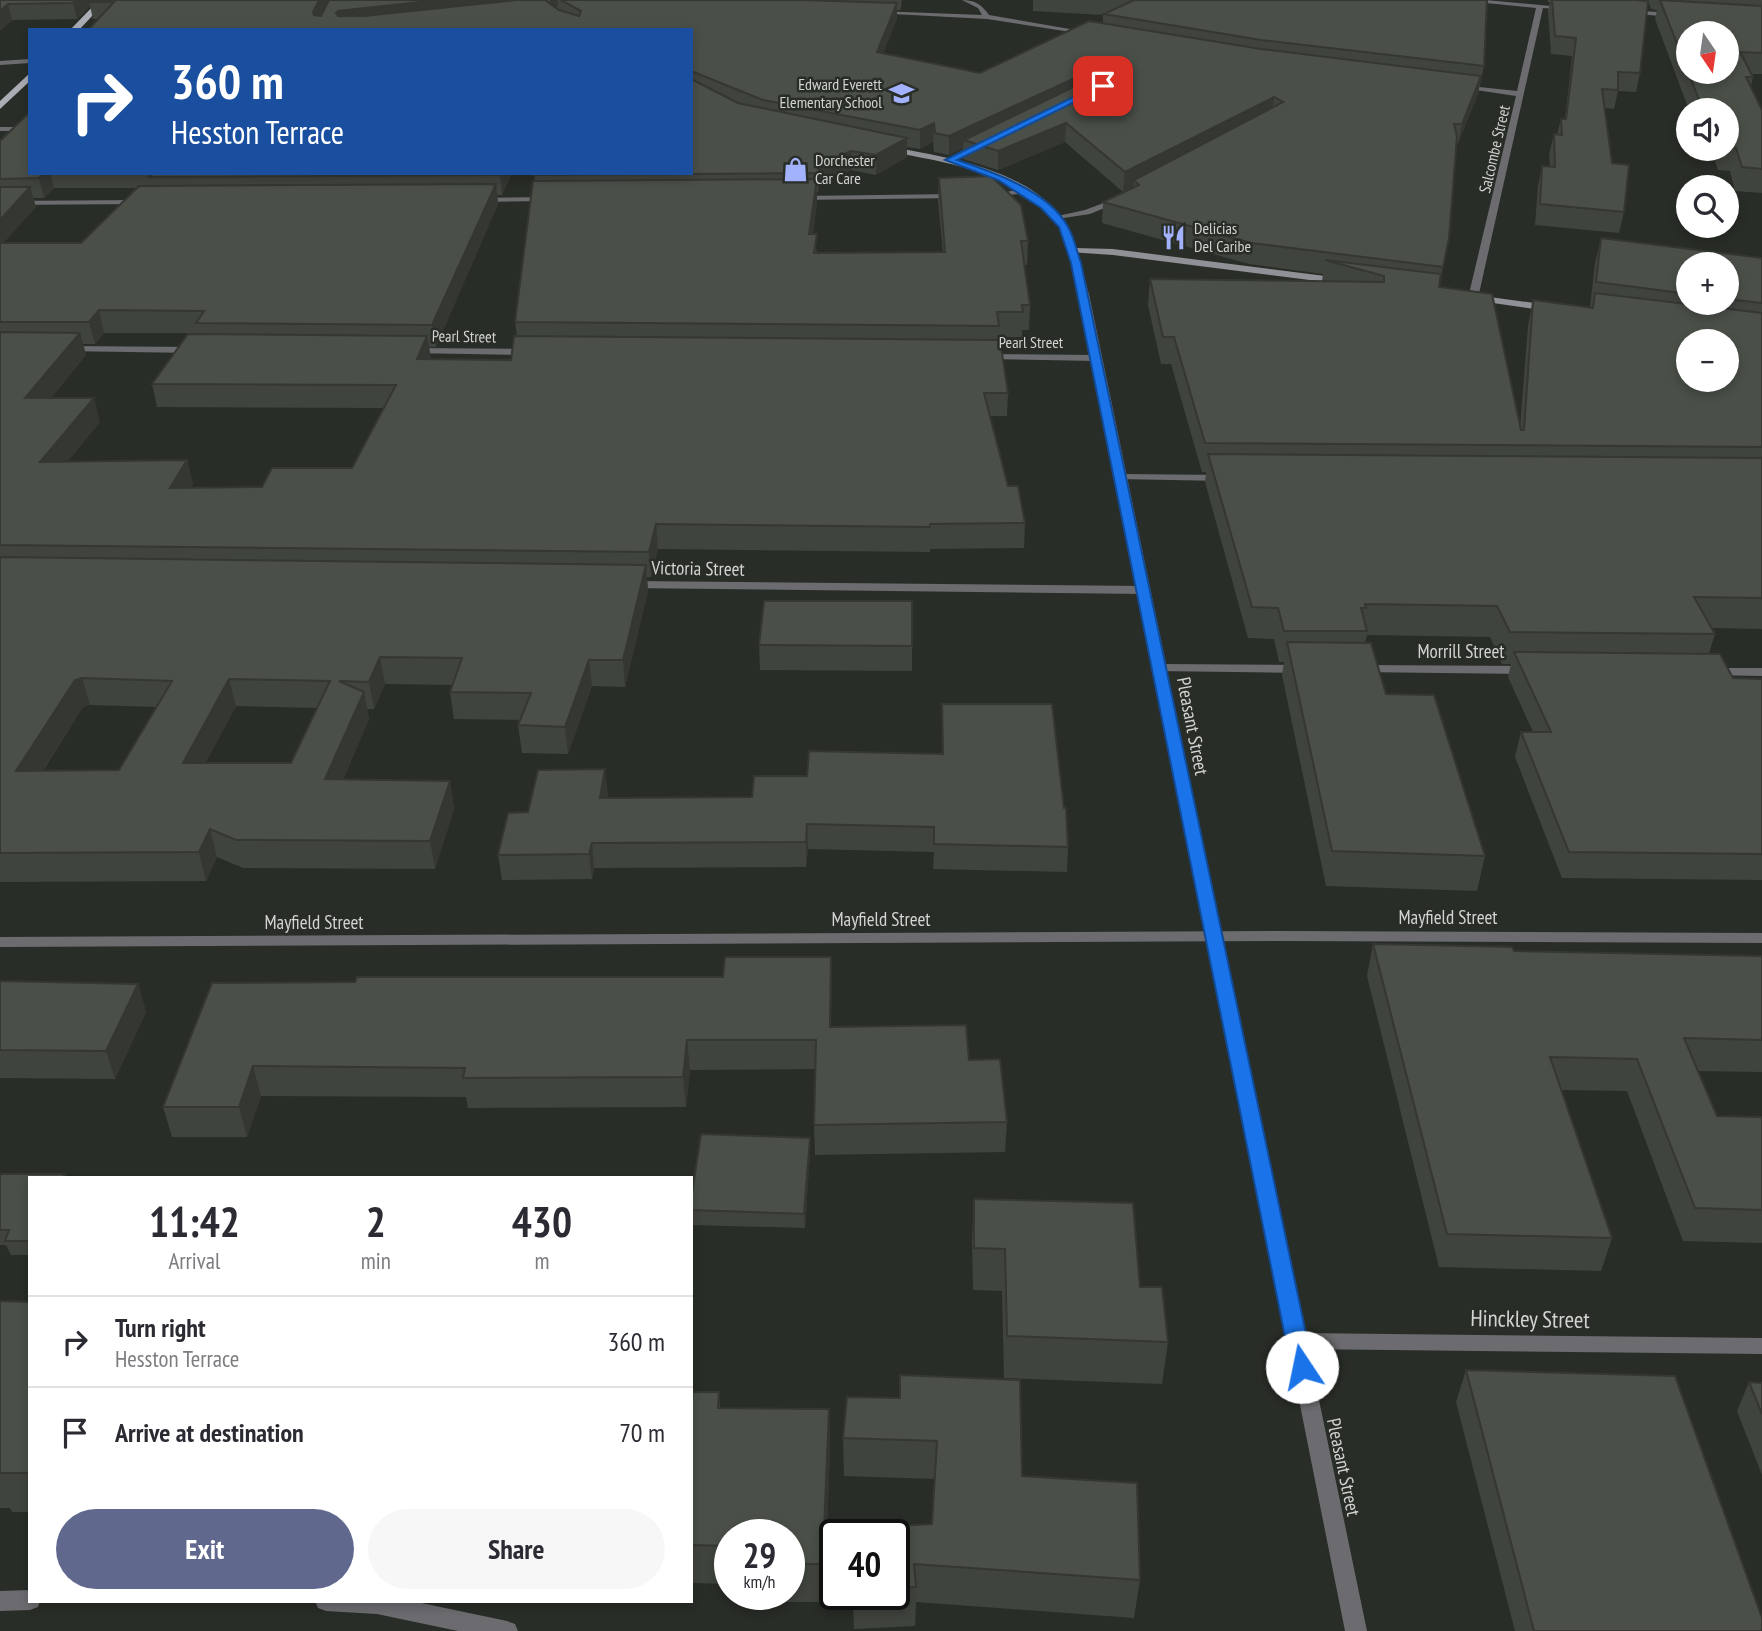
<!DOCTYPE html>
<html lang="en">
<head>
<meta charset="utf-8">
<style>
  body { margin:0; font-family:"PT Sans Narrow",sans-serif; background:#f7f7f7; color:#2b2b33; height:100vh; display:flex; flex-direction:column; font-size:26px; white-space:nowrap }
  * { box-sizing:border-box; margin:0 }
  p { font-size:23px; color:#7c7c81 }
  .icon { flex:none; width:38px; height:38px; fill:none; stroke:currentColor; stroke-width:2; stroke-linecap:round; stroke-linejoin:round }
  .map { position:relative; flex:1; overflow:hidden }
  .side { position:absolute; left:28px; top:1176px; width:665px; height:427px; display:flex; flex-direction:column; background:#fff; border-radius:0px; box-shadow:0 4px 10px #0003 }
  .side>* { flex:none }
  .top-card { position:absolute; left:28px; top:28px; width:665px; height:147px; border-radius:0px; box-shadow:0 4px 10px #0003; background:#1a4fa0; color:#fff; overflow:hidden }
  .needle { width:46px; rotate:167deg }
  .tools { position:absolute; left:1676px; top:21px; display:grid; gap:14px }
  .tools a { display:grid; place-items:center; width:63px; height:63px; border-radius:50%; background:#fff; box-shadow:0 4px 10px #0003; font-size:35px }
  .speed { position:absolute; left:714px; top:1519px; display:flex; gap:14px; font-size:35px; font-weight:700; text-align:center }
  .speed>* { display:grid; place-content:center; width:91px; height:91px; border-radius:50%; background:#fff; box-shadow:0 4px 10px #0003; line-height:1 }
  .speed small { font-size:18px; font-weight:400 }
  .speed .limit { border:4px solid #111; border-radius:10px; background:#fff; color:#111 }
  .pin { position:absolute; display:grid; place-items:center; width:60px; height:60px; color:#fff; margin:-30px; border-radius:14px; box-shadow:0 4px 10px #0006 }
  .me { position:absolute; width:77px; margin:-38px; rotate:349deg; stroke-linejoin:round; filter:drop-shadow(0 0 5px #0008) }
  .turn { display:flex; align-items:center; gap:24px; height:147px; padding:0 28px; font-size:32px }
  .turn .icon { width:91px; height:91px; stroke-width:2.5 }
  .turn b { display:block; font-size:49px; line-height:60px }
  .eta { display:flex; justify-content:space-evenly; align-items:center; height:119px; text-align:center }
  .eta b { font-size:42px; font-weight:700; line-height:49px }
  .cta { display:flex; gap:14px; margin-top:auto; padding:14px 28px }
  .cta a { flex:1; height:80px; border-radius:42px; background:#61688e; color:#fff; font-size:28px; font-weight:700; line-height:80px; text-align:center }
  .cta a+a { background:#f7f7f7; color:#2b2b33 }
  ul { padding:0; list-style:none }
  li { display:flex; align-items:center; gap:21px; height:91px; padding:0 28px; border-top:2px solid #e1e1e2 }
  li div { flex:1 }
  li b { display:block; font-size:26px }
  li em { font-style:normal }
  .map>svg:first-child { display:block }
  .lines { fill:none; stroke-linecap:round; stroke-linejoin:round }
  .minor { fill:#6c6c70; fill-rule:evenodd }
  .tertiary { fill:#6c6c70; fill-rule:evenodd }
  .secondary { fill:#8f9196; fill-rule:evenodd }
  .primary { fill:#abadb4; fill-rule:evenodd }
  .wall { fill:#40443e; fill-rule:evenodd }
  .shaded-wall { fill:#343732 }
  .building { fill:#4a4f48; stroke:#343732; stroke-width:2; fill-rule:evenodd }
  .route { fill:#1a73e8; stroke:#114b97; stroke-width:2 }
  .labels { text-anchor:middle; stroke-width:5; stroke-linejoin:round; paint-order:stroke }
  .far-poi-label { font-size:16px; fill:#d1d4d0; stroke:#292d27; text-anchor:start }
  .far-street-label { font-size:16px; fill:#d1d4d0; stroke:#292d27 }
  .street-label { font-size:19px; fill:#d1d4d0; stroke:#292d27 }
  .near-street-label { font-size:23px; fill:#d1d4d0; stroke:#292d27 }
</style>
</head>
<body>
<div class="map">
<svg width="1762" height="1631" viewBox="0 0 1762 1631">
  <rect width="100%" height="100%" fill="#292d27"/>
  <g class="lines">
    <path class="minor" d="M962,0C975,0 982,5 989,15L1093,33L1090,35L987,19L874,13L877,11L982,15L978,8Z
      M1456,0H1485L1572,8L1569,10L1543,8L1478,298L1473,301L1468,298L1516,96L1456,87L1460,85L1517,91L1536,8Z
      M1627,10L1673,13L1676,15L1673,17L1625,13Z
      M0,127H30V131H0Z
      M975,143L982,145L952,162L945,160Z
      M1024,189L1028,191L1027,193L990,197L986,195Z
      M959,194V198H956L798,200L794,198L798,196Z
      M553,197L554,199L550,201L479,202L475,200L479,198Z
      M1117,198L1124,200L1090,214L1057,219L1053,217L1085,210Z
      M144,200V204H141L0,205V201Z
      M65,346L195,347L200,350L195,353L62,351V347Z
      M412,348L528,349L533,352L528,355L409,353V349Z
      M986,354L1096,355L1101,358L1096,361L983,359V355Z
      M1121,474L1225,475L1230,478L1225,481L1117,479L1116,477Z
      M631,581L1144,586L1150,590L1144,594L627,588V582Z
      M1160,664L1302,665L1308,669L1302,673L1156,671L1154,668Z
      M1361,665L1526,666L1532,670L1526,674L1357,672L1355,669Z
      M1711,668H1762V676L1707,675L1705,672L1707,669Z
      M1284,931L1762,933V943L1284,941L0,947V937Z
      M1297,1333L1762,1338V1354L1297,1349L1290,1346L1287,1341L1290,1336Z
      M30,1590V1601H40L38,1607L30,1610L0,1611V1591Z
      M315,1601H412L507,1621L515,1624L518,1631H458L377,1614L326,1611L318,1608Z"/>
    <path class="tertiary" d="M30,59V63L0,65V61Z
      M1072,247L1076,250L1089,294L1367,1631H1345L1079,294L1068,250Z"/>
    <path class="secondary" d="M891,147C947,157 1032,170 1065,223C1070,230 1072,239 1075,248L1113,249L1341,278L1345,281L1341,284L1113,255L1069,252C1064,242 1063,231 1056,222C1018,171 945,163 888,151L887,149Z
      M1475,295L1549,305L1554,308L1549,311L1472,300V296Z"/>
    <path class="primary" d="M99,0H107L79,30H70Z
      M30,73V81L0,109V101Z"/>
  </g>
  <path class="wall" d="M0,0L548,2L547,0H902L901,7L900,10H897V19L883,53L980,73L1103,24V15L1033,11V0H1487L1484,66L1478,94L1458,143H1456L1449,238L1439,287L1520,427L1528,326L1533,300L1590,307L1595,263L1601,238L1762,258V629L1712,628L1715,634L1709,653L1733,678L1762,679V880L1562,878L1515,757L1521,732H1533L1508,677L1511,664H1502L1490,637L1367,635L1365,643L1386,694L1485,856L1477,891L1326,886L1282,675L1284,662H1279L1274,639L1248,638L1205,482L1206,472H1202L1171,364H1161L1148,305L1150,279L1322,281L1323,274L1249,264L1102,223L1103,202L1123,192L1065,142L998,170L963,159V148L949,155L934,152L933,142L920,149L907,147V157L876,175L851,170L819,185L818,192H817V202L813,234L817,253L943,252L938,201L939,178L1028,241L1027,265H1024L1030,305L1029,330H1022V337H998L1008,393L1007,416H990L1008,486L1025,523L1024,548L930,549V552L658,549L651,577H647L648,591L625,687L592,686L568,754L522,753L518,725L521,720L454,719L450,692L453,685L385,684L374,709H367L369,719L343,780L450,781L454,809L435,869L243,868L217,857L206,881L0,882V141L30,173H512L502,195H497L498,204L436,347H429L430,360H511L517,336L515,322L535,181L534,173H691V30L93,19L90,6L77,19L12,20L0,31ZM54,188H138L81,243H3L36,207L33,198H44ZM1689,264H1727V303H1689ZM104,333H198L152,384L157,407L384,408L352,468L262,487L191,488L193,484L187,460L67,462L100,422L51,398L86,355L83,344H95ZM90,705L156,707L119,770L43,771L83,707ZM236,706L318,708L291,763H205Z
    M1548,0H1647L1640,73L1636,92L1618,91L1614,109L1605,108L1612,163L1624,212L1619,233L1535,225L1538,186L1542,166L1550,167L1549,154L1554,134H1557L1561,119H1565L1572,56L1551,54L1548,11L1550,2H1548Z
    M1648,0H1762V74H1751L1753,77L1751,86L1762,110V193L1735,191L1730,171L1718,170L1712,152L1705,151L1704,149H1727V110H1689L1655,19L1657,10L1651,9Z
    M759,645L912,646V671L760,670Z
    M942,704L1068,847L1067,872L933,869L934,852L808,849L806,867L594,868L592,879L502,880L498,855L528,812L608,794L607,798L752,797L807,776L942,754Z
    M1373,944L1514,951L1762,956V1072L1698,1071L1717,1116L1762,1117V1243L1683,1241L1627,1091L1561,1090L1612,1238L1601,1271L1439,1267L1367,976Z
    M831,957V1027L969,1060L1007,1122L1005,1152L815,1155L814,1125L816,1069L690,1070L686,1107L468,1108L466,1097L261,1096L247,1137H172L163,1107L355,982L723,977Z
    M0,981L138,984L146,1012L115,1079L0,1078Z
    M810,1138V1152L805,1228L691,1225V1210Z
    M0,1174H65L66,1178H30V1255H11L6,1245H0Z
    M974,1199L1140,1287L1168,1342L1162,1384L1004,1378L1002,1291L973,1290L972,1241Z
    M0,1301L30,1302V1512H12L10,1508H0Z
    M1466,1370L1762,1631H1515L1456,1402Z
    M1749,1382L1762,1383V1475L1737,1411Z
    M691,1392H719L720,1408L829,1409L830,1447L827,1530L932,1524L935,1479L844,1476L843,1438L847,1397L1022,1476L1140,1580L1134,1618L916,1602L915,1626L854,1629L853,1598L825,1596L824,1602H736L735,1594H789V1535H730V1584L691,1583ZM835,1535H894V1594H835Z"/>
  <path class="shaded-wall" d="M76,0H96L89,2L90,6L77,19L73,3Z
    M319,0H329L316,29L313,12Z
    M439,0H538L341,27L336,13L338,11Z
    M550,0H557L558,6L551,7Z
    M897,3V19L877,69V52Z
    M8,4L12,20L0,31V11Z
    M1103,65L1101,82L964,140L963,148L949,155V136Z
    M1481,76L1478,94L1458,143L1462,124Z
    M1274,97L1272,115L1134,180L1133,187L1123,192L1125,172Z
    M934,123L933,142L920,149V130Z
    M1066,123L1065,142L998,170V151Z
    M907,138V157L876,175V155Z
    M851,151V170L819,185L818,192L819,165Z
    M44,173H50L54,188L44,198L39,178Z
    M501,173H512L502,195L500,175Z
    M817,179V202L810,258L809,234Z
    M496,184L498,204L436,347L432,325Z
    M30,187L36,207L0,247V220Z
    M99,310L104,333L95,344L89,322Z
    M80,333L86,355L32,421L25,398Z
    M427,336L431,358L420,382L417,359Z
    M94,398L100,422L47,486L40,462Z
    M187,460L193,484L176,512L170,488Z
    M656,524L658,549L651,577L649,552Z
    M646,565L648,591L625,687L623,660Z
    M380,657L385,684L374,709L369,682Z
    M589,660L592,686L568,754L565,727Z
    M82,678L90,705L83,707L25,798L16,771L75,680Z
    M229,679L236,706L191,791L183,763Z
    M364,692L369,719L331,807L325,779Z
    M605,769L608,794L603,822L600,798Z
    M450,781L454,809L435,869L430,841Z
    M807,824L808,849L806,867V842Z
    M210,829L217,857L206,881L199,852Z
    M592,843L594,868L592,879L589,854Z
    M831,957L832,986L830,1056V1027Z
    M138,984L146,1012L115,1079L106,1051Z
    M687,1040L690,1070L686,1107L683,1077Z
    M253,1066L261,1096L247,1137L239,1107Z
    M810,1138V1152L805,1228L804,1214Z
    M829,1409L830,1447L826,1558L824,1530Z"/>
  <path class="building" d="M0,0H76L73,3L8,4L0,11Z
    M91,0H319L313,12L314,15L321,16L329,0H439L338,11L336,13L338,16H364L517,0H545L559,10L579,16L581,11L561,0H802L897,3L877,52L980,73L1089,21L1261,49L1481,76L1462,124H1454L1457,136L1449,238L1443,267L1251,243L1103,202L1139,185L1134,180L1283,102L1274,97L1125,172L1066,123L998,151L964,140L1111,69L1103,65L949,136L935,133L934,123L920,130L763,100L691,71V30H88L114,2H89Z
    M1134,0H1487L1484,66L1261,40L1104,14Z
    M1552,0H1634L1648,1L1640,73L1618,72V90L1602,89L1612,163L1629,165L1624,212L1540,204L1542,166L1555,167L1554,134L1562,135L1561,119H1566L1576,38L1555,36Z
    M1660,0L1762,6V53L1740,52L1753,77H1746L1762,110V169L1742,167L1736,148L1727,147V110H1703ZM1689,33H1727V72H1689Z
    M691,79L738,103L907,138L876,155L851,151L819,165L818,173L534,175V173H691Z
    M30,112V173H44L39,178L0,179V141Z
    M153,173H501L500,175L149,177Z
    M991,176L1021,205L1028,241H1021L1030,305H1022L1023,312H997L999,326L515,322L533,181L817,179L809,234H817L814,253L945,252L939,178Z
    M496,184L432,325L196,323L204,311L99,310L89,322H0V243H81L139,186Z
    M0,187H30L0,220Z
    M1601,238L1762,258V303L1727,299V264H1689V294L1596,282Z
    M1325,260L1441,274L1439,287L1492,294L1521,430H1524L1533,300L1593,308L1595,293L1762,313V447L1205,443L1174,337H1163L1150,279L1384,282V276ZM1689,341H1727V380H1689Z
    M0,332L80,333L25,398H94L40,462L187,460L170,488L262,487L272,468H352L396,385L152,384L188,334L427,336L417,359L511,360L514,336L1000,340L1008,393H984L1008,486H1018L1025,523L930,524V527L656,524L649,552L0,545Z
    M1208,454L1762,458V598L1694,597L1715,634L1510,632L1497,606L1365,604L1366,608H1361L1367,631H1284L1278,608L1252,607Z
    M0,557L646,565L623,660H589L565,727L518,725L531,693L450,692L462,658L380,657L369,682L339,681L364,692L325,779L450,781L430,841L236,840L210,829L199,852L0,853ZM82,678L172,681L119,770L16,771L75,680ZM229,679L330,681L291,763H183Z
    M764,601H912V646L759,645Z
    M1287,642L1371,643L1386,694L1434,695L1485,856L1332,851Z
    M1514,652L1720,654L1733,678L1762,679V854L1569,852L1521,732H1551Z
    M942,704H1052L1064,808H1066L1068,847L934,844V827L807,824L806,842L592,843L589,854L498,855L508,813L528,812L538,770L605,769L600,798L752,797L754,776H807L809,751L943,754Z
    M1373,944L1512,947L1514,951L1762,956V1040L1684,1038L1717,1116L1762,1117V1210L1695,1208L1637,1059L1550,1057L1612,1238L1447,1234Z
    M725,957H831L830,1027L966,1025L969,1060L1000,1059L1007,1122L814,1125L816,1040H687L683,1077L463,1078L465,1068L253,1066L239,1107H163L212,983L355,982L357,977H723Z
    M0,981L138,984L106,1051L0,1050Z
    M701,1134L810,1138L804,1214L691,1210V1199Z
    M0,1174H65L63,1178H30V1241H5L9,1230H0Z
    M974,1199L1133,1203L1140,1287H1162L1168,1342L1007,1336L1005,1249L974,1248Z
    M0,1301L30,1302V1473H0Z
    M1466,1370L1675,1376L1762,1618V1631H1534Z
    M900,1375L1020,1380L1022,1476L1137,1483L1140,1580L914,1564L916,1587L894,1589V1535H835V1558L824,1557L823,1564H789V1535H730V1546L691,1545V1392H719L718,1408L829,1409L824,1530L932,1524L937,1441L843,1438L847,1397L900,1398Z
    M1749,1382L1762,1383V1414Z"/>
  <path class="route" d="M1100,84L1107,86L957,160C993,172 1049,191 1068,227C1074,237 1077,252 1081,263L1313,1367L1310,1374L1302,1376L1294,1374L1291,1367L1071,263L1059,227L1041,208L998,180L945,160Z"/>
  <defs>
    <symbol id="school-bare" viewBox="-9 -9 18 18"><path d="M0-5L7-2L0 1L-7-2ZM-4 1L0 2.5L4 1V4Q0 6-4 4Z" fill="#a3b2fd" stroke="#292d27" stroke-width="2.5" paint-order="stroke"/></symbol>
    <symbol id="shop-bare" viewBox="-9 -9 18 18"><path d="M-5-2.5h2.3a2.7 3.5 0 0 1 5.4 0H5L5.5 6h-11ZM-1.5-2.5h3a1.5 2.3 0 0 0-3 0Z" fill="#a3b2fd" stroke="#292d27" stroke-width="2.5" paint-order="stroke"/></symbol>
    <symbol id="restaurant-bare" viewBox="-9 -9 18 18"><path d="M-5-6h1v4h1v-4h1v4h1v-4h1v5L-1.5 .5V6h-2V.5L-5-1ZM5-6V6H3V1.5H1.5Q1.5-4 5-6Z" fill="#a3b2fd" stroke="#292d27" stroke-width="2.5" paint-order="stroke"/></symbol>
  </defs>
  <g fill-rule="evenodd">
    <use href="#school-bare" x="884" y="76" width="35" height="35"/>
    <use href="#shop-bare" x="778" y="152" width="35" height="35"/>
    <use href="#restaurant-bare" x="1156" y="220" width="35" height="35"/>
  </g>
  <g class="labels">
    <g class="far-poi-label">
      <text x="882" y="90" text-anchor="end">Edward Everett<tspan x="882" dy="18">Elementary School</tspan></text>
      <text x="815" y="166">Dorchester<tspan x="815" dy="18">Car Care</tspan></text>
      <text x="1194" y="234">Delicias<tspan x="1194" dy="18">Del Caribe</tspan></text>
    </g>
    <g class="far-street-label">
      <text transform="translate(1494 149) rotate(-77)" y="6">Salcombe Street</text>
      <text transform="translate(464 336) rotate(1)" y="6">Pearl Street</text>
      <text x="1031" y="348">Pearl Street</text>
    </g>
    <g class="street-label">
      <text transform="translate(698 568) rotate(1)" y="7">Victoria Street</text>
      <text x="1461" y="658">Morrill Street</text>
      <text transform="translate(1193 726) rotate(79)" y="7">Pleasant Street</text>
      <text x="1448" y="924">Mayfield Street</text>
      <text x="881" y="926">Mayfield Street</text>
      <text x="314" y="929">Mayfield Street</text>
      <text transform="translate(1344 1467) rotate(78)" y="7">Pleasant Street</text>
    </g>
    <g class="near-street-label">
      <text transform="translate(1530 1319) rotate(1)" y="8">Hinckley Street</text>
    </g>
  </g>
</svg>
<div class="tools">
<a><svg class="needle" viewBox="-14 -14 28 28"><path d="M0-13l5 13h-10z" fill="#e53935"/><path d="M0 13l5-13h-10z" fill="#7c7c81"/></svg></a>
<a><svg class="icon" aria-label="sound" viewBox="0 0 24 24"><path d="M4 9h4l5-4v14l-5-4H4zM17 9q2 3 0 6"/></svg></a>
<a><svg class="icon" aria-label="search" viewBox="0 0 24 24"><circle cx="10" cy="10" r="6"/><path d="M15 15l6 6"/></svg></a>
<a>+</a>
<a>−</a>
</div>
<div class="speed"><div>29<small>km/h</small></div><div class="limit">40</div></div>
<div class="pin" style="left:1103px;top:86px;background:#d93025"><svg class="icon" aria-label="arrive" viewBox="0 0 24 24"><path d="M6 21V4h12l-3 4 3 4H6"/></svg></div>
<svg class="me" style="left:1302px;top:1367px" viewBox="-20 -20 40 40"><circle r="19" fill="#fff"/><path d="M0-13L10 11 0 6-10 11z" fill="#1a73e8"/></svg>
<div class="top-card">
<div class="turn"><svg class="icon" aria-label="right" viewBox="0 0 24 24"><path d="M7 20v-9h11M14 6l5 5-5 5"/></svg><div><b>360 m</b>Hesston Terrace</div></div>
</div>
<section class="side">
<div class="eta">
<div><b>11:42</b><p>Arrival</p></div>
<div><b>2</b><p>min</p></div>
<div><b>430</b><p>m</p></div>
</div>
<ul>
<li><svg class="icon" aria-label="right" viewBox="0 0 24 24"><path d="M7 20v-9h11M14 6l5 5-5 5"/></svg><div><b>Turn right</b><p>Hesston Terrace</p></div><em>360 m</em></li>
<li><svg class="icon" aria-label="arrive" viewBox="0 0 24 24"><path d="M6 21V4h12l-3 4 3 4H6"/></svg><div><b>Arrive at destination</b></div><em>70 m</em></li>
</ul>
<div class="cta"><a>Exit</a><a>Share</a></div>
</section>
</div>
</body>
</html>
